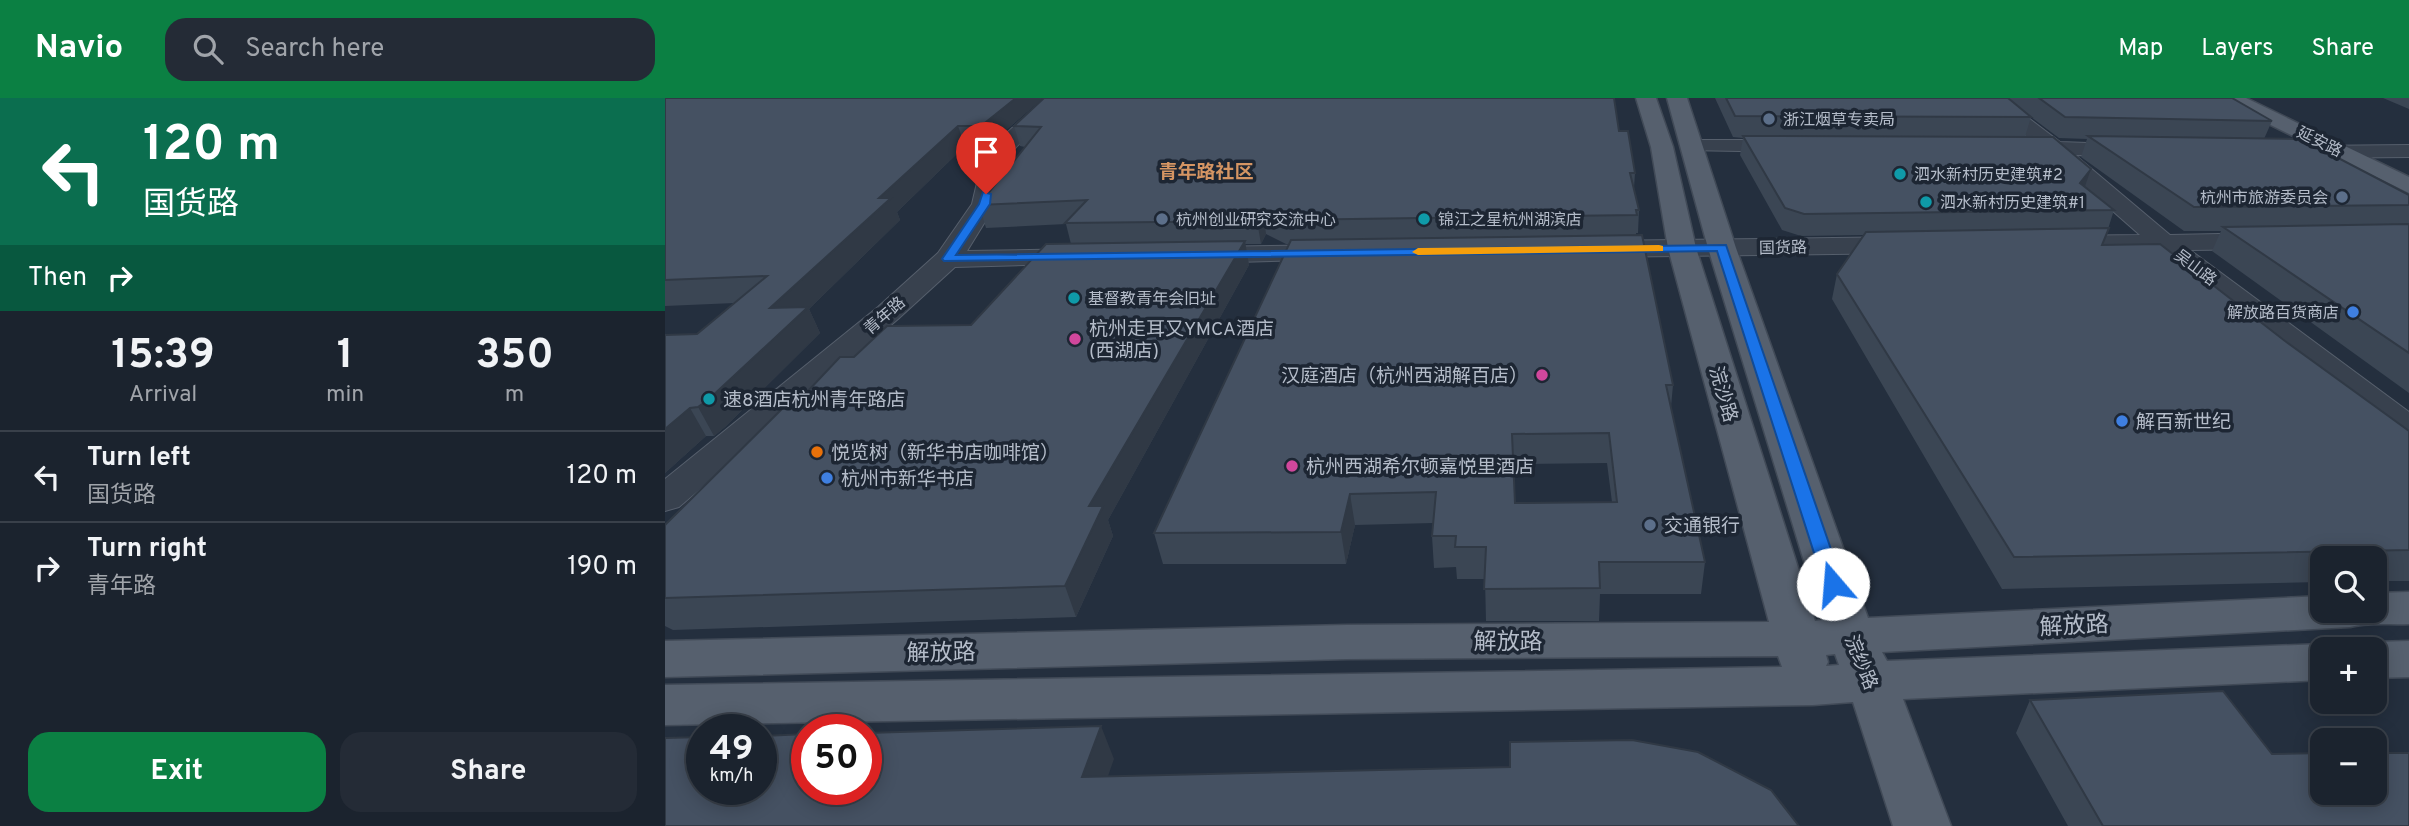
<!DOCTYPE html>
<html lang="en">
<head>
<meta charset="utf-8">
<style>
  body { margin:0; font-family:Overpass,"Noto Sans SC",sans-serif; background:#242b36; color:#f1f3f6; height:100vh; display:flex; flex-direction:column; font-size:26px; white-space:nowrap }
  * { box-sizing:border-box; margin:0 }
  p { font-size:23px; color:#a0a4aa }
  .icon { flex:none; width:38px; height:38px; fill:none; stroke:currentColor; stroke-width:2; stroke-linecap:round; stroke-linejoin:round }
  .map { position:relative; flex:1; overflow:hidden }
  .side { display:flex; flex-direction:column; background:#1b232e; width:665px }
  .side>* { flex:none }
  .hud { background:#0b6e4f; color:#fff; overflow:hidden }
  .buttons { position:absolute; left:1645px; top:448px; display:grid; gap:14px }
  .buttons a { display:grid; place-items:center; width:77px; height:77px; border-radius:14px; background:#1b232e; box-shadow:0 4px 18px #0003,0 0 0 2px #39404a; font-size:35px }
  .speed { position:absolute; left:21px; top:616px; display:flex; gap:14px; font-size:35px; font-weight:700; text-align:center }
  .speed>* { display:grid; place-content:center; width:91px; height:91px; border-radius:50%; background:#1b232e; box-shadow:0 4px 18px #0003,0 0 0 2px #39404a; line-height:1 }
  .speed small { font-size:18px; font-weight:400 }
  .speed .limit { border:10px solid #d22; background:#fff; color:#111 }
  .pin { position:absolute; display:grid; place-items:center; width:60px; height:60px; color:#fff; margin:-72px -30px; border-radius:50% 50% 50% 0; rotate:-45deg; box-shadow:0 0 7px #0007 }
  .pin .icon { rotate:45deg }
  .me { position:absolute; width:77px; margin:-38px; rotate:342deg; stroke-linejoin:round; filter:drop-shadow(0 0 5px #0008) }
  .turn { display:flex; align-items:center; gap:24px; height:147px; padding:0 28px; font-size:32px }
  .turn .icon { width:91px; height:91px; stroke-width:2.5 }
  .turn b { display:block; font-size:49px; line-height:60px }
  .then { display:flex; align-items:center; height:66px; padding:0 28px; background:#0003; gap:14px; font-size:26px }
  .eta { display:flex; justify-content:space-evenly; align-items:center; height:119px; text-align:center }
  .eta b { font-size:42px; font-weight:700; line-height:49px }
  .button { display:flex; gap:14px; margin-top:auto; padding:14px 28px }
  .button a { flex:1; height:80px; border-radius:21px; background:#0b8043; color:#fff; font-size:28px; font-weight:700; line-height:80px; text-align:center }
  .button a+a { background:#242b36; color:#f1f3f6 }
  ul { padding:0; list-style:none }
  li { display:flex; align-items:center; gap:21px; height:91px; padding:0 28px; border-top:2px solid #39404a }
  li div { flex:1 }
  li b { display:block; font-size:26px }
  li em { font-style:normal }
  header { display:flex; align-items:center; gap:42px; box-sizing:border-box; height:98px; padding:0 35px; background:#0b8043; color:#fff }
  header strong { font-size:33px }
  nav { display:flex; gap:38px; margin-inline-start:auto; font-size:24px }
  .search { width:490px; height:63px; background:#242b36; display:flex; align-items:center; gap:18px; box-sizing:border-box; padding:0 24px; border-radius:21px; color:#a0a4aa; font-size:26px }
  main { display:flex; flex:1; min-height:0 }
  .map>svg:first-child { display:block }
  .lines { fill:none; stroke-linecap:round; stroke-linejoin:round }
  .minor-casing { stroke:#565f6c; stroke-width:2 }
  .major-casing { stroke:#414a57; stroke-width:3 }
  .minor { fill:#38414e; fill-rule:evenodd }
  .major { fill:#56606e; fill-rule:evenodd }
  .wall { fill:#3b4654; fill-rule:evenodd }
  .shaded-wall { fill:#303945 }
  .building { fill:#455162; stroke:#303945; stroke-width:2; fill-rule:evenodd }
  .route { fill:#1a73e8; stroke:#114b97; stroke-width:2 }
  .slow { fill:#f59e0b }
  .service-dot { fill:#5c6f8a; stroke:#1d2633; stroke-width:2.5 }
  .culture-dot { fill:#0f9aa8; stroke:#1d2633; stroke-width:2.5 }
  .shop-dot { fill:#3f7fe0; stroke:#1d2633; stroke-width:2.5 }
  .hotel-dot { fill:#d1479c; stroke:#1d2633; stroke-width:2.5 }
  .food-dot { fill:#e8710a; stroke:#1d2633; stroke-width:2.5 }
  .labels { text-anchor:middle; stroke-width:7; stroke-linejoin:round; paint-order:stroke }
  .far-poi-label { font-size:16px; fill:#b4bcc9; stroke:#1d2633; text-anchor:start }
  .far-street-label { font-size:16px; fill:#b4bcc9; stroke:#1d2633 }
  .far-quarter-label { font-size:19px; font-weight:bold; fill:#d59563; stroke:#1d2633 }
  .poi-label { font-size:19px; fill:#b4bcc9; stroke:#1d2633; text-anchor:start }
  .street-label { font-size:19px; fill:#b4bcc9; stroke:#1d2633 }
  .near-street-label { font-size:23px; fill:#b4bcc9; stroke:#1d2633 }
</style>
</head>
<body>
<header>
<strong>Navio</strong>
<div class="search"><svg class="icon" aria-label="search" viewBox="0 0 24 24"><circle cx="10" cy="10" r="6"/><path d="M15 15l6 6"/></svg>Search here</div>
<nav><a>Map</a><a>Layers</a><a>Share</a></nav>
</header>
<main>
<section class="side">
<div class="hud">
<div class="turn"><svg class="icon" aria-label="left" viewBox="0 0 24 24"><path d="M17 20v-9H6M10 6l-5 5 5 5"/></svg><div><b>120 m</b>国货路</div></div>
<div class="then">Then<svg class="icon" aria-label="right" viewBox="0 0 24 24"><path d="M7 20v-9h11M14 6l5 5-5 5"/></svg></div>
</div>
<div class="eta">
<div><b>15:39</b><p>Arrival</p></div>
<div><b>1</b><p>min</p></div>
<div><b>350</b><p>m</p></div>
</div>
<ul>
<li><svg class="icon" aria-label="left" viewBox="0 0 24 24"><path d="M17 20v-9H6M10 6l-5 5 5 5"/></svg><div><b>Turn left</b><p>国货路</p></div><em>120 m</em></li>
<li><svg class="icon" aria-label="right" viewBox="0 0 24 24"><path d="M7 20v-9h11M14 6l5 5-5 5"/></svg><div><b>Turn right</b><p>青年路</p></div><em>190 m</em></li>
</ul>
<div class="button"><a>Exit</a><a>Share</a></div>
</section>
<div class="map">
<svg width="1744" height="728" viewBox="0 0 1744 728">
  <rect width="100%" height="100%" fill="#242f3e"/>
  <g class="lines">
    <defs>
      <path id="minor" d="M381,0H401L338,62L331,106L302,153L420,151L429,153L433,159L429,165L290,169L233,221L14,409L0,413V381L213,209L273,155L307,106L319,55Z
        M1316,0H1337L1395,44L1478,47L1481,52L1478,57L1470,58L1410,57L1505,137L1603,135L1612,138L1616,143L1612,148L1603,151L1525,152L1744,314V342L1732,338L1492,152L1388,154L1379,152L1375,146L1379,140L1388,138L1475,137L1384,57L1346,54L1342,50L1346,46L1368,44Z
        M1028,42H1127L1134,44L1138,48L1134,52L1127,54L1021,52L1017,48L1021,44Z
        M1744,47V59L1644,60L1636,59L1633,54L1636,49L1644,48Z
        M1243,139L1252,141L1256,147L1252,153L1243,155L930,159L921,157L917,151L921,145L930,143Z
        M669,147L678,149L682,155L678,161L534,165L525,163L521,157L525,151L534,149Z"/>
      <path id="major" d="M971,0H991L1008,49L1031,150L1150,523L1157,522L1043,150L1002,0H1022L1071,150L1203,520L1657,498V513H1710V495L1744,494V526C1724,527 1704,524 1685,529L1217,554L1222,563L1657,546L1674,551H1657V582L1238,601L1286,728H1228L1188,604L1148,607L0,627V587L1117,569L1113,558L682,561L0,579V543L682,527L1104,524L1003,150L986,49ZM1170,556L1174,567L1161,568L1163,564L1161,557Z
        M1556,0H1581L1744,79V95L1559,4Z
        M1744,543V579L1710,580V551H1692L1710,544Z"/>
    </defs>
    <use href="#minor" class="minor-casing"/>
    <use href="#major" class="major-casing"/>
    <use href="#minor" class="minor"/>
    <use href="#major" class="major"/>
  </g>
  <path class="wall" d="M0,0H378L323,48H300L232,114L235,122L144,211L155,235L60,329L49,338H41L0,375V237L32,236L70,205L0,208Z
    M1050,0H1567L1607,23L1599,41L1744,97V295L1547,153L1556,133H1519L1416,59L1422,41L1394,40L1366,19L1360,39L1449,112L1438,147L1620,243L1744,333V483H1710V460H1657V484L1337,491L1167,201L1172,176L1199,137L1136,138L1117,132L1075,57L1078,40L1068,39Z
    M1718,0H1744V11Z
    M349,28L954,33L970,75L969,90L974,112L973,135H971V137L1008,287L1006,309L1040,464L1036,496H935L934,523H821L820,481H792L791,469L769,470L767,438L768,425L690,427L681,466H498L489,435L624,146H621L601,136L596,146H580L584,167L443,422L448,438L411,519L8,532L0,528V427L143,293L189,259L306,227L406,146L401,126L321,130L314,107L360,49L355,48ZM942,365L947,404L850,405L848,366Z
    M1365,602L1607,656L1744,728H1403L1351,635Z"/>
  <path class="shaded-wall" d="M351,0H378L323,48L316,28Z
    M293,28L300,48L232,114L235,122L144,211L155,235L60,329L49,338L33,309L105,210L214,100Z
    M1426,71L1419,91L1415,85Z
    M598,113L601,136L596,146L592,123Z
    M580,143L584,167L443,422L448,438L411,519L400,488L424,408Z
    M25,310L41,338L0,375V331Z
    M685,396L690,427L681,466L676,434Z
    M436,628L449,661L431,712L417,679Z"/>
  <path class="building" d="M0,0H351L316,28H293L214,100H226L105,210L143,209L44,301L33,309L25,310L0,331V237L32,236L102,178L0,182Z
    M379,0H949L954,33H963L970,75H965L974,112H971L972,117L617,122L598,113L592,123L400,125L422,102L314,107L376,29L349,28Z
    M1061,0H1343L1366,19L1070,18Z
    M1374,0H1567L1607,23L1400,19Z
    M1078,38L1388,39L1426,71L1415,85L1449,112L1139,116L1120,110Z
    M1423,38L1637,41L1744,97V107L1529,109Z
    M1744,126V255L1558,129Z
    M1444,130L1437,147L1495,146L1620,243L1744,333V452L1349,459L1172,176L1201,134Z
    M977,137L1008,287H1001L1040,464H934L935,490L819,491L821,449H790L791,438H767L771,394L685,396L676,434L489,435L626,142ZM944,335L952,404L850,405L847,336Z
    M580,143L424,408H438L400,488L0,500V427L135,293H143L175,259H189L222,228L306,227L381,146Z
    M1558,593L1607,656L1657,655V695H1710V655H1744V728H1438L1365,602Z
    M436,628L417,679L845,669V644L967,642L1033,654L1106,692L1134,728H0V640L37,639V691H96V638L142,636V691H201V635Z"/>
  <path class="route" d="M318,94L326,96L325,106L291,157L1061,147L1178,486L1175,491H1162L1159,486L1052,153L279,163L277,161L314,106Z"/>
  <path class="slow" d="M994,147L998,148V153L753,157L747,154L753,150Z"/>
  <g class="service-dot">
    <circle cx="1104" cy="21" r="7"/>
    <circle cx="1677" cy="99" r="7"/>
    <circle cx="497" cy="121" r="7"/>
    <circle cx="985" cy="427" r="7"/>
  </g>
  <g class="culture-dot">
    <circle cx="1235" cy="76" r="7"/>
    <circle cx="1261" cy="104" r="7"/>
    <circle cx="759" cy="121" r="7"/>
    <circle cx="409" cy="200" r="7"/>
    <circle cx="44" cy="301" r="7"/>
  </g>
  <g class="shop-dot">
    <circle cx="1688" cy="214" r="7"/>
    <circle cx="1457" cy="323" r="7"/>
    <circle cx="162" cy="380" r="7"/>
  </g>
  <g class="hotel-dot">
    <circle cx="410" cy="241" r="7"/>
    <circle cx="877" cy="277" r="7"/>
    <circle cx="627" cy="368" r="7"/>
  </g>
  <circle class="food-dot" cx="152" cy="354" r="7"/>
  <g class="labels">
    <g class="far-poi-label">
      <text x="1118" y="27">浙江烟草专卖局</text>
      <text x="1249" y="82">泗水新村历史建筑#2</text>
      <text x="1663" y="105" text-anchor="end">杭州市旅游委员会</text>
      <text x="1275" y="110">泗水新村历史建筑#1</text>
      <text x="511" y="127">杭州创业研究交流中心</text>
      <text x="773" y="127">锦江之星杭州湖滨店</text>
      <text x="423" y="206">基督教青年会旧址</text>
      <text x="1674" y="220" text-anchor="end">解放路百货商店</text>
    </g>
    <g class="far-street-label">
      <text transform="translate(1655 43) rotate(26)" y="6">延安路</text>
      <text transform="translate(1118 149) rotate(-1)" y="6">国货路</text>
      <text transform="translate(1531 169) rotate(37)" y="6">吴山路</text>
      <text transform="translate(219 217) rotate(-41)" y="6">青年路</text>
    </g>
    <g class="far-quarter-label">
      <text x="541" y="80">青年路社区</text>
    </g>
    <g class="poi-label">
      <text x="424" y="237">杭州走耳又YMCA酒店<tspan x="424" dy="22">(西湖店)</tspan></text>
      <text x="863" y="284" text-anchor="end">汉庭酒店（杭州西湖解百店）</text>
      <text x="58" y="308">速8酒店杭州青年路店</text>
      <text x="1471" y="330">解百新世纪</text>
      <text x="166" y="361">悦览树（新华书店咖啡馆）</text>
      <text x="641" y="375">杭州西湖希尔顿嘉悦里酒店</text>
      <text x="176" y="387">杭州市新华书店</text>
      <text x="999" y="434">交通银行</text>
    </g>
    <g class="street-label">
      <text transform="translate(1059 296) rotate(74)" y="7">浣沙路</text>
      <text transform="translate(1197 564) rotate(68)" y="7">浣纱路</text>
    </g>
    <g class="near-street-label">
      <text transform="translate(1409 527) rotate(-3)" y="8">解放路</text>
      <text x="843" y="551">解放路</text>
      <text transform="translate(276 554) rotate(-1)" y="8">解放路</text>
    </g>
  </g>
</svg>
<div class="buttons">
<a><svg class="icon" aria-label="search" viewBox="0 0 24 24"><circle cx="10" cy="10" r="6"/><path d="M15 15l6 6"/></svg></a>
<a>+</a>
<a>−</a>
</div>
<div class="speed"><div>49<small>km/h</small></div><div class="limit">50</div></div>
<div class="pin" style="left:321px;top:96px;background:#d93025"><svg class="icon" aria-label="arrive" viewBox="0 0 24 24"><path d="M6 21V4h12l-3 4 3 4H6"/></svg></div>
<svg class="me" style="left:1168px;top:486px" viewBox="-20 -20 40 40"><circle r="19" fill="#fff"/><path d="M0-13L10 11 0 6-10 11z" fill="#1a73e8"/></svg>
</div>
</main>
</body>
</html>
